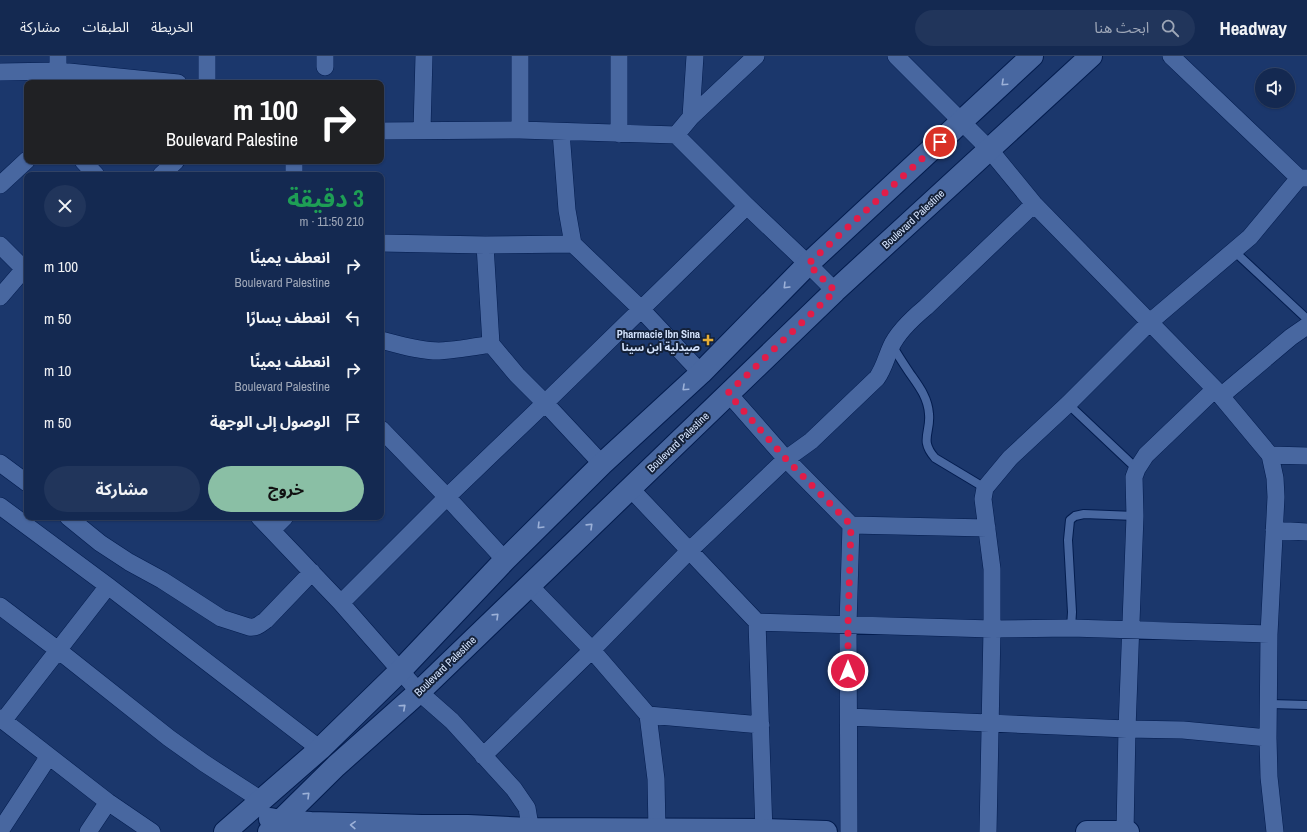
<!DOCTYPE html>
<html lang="ar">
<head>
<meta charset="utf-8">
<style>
  body { margin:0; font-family:"Archivo Narrow","Noto Sans Arabic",sans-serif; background:#21355b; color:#f1f3f6; direction:rtl; height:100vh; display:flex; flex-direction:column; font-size:15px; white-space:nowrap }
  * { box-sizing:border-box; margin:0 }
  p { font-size:13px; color:#9da6b7 }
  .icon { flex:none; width:22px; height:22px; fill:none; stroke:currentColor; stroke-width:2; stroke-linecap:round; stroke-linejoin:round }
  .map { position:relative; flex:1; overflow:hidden; direction:ltr }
  .drawer { position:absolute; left:24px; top:116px; width:360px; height:348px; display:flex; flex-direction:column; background:#142951; border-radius:8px; box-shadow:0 1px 3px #0004,0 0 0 1px #334568; direction:rtl }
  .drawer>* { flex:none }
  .banner { position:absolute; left:24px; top:24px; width:360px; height:84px; border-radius:8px; box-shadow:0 1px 3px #0004,0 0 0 1px #334568; direction:rtl; background:#202124; color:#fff; overflow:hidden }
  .tools { position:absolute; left:1255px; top:12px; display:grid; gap:8px }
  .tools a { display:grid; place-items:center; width:40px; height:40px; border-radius:50%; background:#142951; box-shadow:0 1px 3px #0004,0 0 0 1px #334568; font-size:20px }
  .pin { position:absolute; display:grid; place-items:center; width:34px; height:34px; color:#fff; margin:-17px; border:2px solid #fff; border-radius:50%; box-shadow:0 1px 4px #0007 }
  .me { position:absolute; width:44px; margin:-22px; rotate:0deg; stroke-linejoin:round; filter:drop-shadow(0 0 3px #0008) }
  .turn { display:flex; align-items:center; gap:14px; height:84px; padding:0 20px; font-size:18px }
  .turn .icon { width:52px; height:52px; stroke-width:2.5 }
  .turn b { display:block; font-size:28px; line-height:34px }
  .round { display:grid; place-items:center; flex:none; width:42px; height:42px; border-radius:21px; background:#21355b }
  .summary { display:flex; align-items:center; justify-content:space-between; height:68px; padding:0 20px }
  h1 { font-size:24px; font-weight:700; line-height:30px; color:#1e9e55 }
  .cta { display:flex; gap:8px; margin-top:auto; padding:8px 20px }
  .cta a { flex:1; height:46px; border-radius:24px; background:#8abfa5; color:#111; font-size:16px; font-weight:700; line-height:46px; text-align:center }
  .cta a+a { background:#21355b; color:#f1f3f6 }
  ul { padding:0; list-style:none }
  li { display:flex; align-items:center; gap:12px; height:52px; padding:0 20px }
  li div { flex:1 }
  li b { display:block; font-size:15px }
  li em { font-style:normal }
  header { display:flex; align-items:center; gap:24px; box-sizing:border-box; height:56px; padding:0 20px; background:#142951; border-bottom:1px solid #334568 }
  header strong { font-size:19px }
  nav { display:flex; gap:22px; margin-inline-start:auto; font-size:14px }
  .search { width:280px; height:36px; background:#21355b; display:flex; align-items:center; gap:10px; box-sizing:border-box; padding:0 14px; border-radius:22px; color:#9da6b7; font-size:15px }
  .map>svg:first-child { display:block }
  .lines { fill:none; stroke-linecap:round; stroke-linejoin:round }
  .lane-casing { stroke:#031c4e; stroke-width:10 }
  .street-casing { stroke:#031c4e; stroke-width:18 }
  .secondary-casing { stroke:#031c4e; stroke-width:24 }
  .lane { stroke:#4867a0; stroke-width:8 }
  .street { stroke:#4867a0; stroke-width:17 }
  .secondary { stroke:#4867a0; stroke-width:22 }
  .oneway { stroke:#9cb1d8 }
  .route { stroke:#e11d48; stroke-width:7; stroke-dasharray:0 12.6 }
  .poi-dot { fill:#e5ad36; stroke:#132038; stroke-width:1.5 }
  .labels { text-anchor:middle; stroke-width:4; stroke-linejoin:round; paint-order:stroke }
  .street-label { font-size:11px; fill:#d4e3fd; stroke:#132038 }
  .poi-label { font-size:11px; font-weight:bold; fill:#d4e3fd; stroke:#132038; text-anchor:end }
</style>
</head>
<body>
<header>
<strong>Headway</strong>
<div class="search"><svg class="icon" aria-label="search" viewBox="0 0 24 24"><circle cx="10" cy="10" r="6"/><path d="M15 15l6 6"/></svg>ابحث هنا</div>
<nav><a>الخريطة</a><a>الطبقات</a><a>مشاركة</a></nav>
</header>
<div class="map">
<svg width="1307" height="776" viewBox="0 0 1307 776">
  <rect width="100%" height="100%" fill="#1b376c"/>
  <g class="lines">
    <defs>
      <path id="lane" d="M1234,195L1307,263
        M892,289C897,298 903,307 909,316C918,329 928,341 929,358C931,377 919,384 935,402L985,432
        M1068,348L1137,413
        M1071,572L1072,556L1068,484L1070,464L1075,460L1084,458L1135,460
        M1269,648L1307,649"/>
      <path id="street" d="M207,0V27
        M619,0V78
        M896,0L989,93L1034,148L1215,333L1270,399L1275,422L1276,441L1269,578L1268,682L1269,721L1275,776
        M1171,0L1299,122H1307
        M325,11V0
        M0,16L59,15L178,27
        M58,27V0
        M691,61L695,0
        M422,74L424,0
        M520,74V0
        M381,75L520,74L676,79L747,150L808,208L835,235
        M561,76L567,154L573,188L641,253L701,317
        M676,79L691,61L756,0
        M83,105L96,119
        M294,105V119
        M161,119L176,105
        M0,129L27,104
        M381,187L485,189L573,188
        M0,189L27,216
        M485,189L491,288L517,319L545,347L602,408
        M0,241L24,213
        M381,284C400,289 420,295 439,295C456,294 474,291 491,288
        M728,337L786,403L851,469L848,569L849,776
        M1221,340L1291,281L1307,270
        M381,373L447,441L505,504
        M1270,399L1307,400
        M0,407L27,427
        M630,432L757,566L764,776
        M0,450L108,530L320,693
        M68,461L100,487L129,506L162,524L221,562L249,571C257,572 260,568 266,564L312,516
        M259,461L341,547L419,636L452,665L514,733L527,752L531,776
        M851,469L987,472
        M272,474L285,461
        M1274,474L1307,476
        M529,529L592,594L648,659L656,723L657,774
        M341,547L447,441L545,347L747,150
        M0,550L58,594L169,682L204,707L261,744
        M757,566L992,573L1071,572L1269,578
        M648,659L761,669
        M849,661L1127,673L1183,674L1268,682
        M0,662L108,746L152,776
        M3,665L108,530
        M483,700L592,594L689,495L786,403L811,385L877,322C884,312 886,302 891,291C897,277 914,261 926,251L1034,148
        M0,775L49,700
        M88,776L108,746
        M988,776L992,573V513L983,443L985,432L1010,402L1068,348L1150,266L1250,181L1299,122
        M1125,776L1127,673L1135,460L1134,421L1137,413L1146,399L1215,333"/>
      <path id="secondary" d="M270,763L280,765L311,767L422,770H468L531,773L764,774L826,776
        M225,776L320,693L400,615L505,504L602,408L701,317L808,208L1032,0
        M269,776L336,710L419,636L835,235L1091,0
        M1087,776H1128"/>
    </defs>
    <use href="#lane" class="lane-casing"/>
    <use href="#street" class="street-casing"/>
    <use href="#secondary" class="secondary-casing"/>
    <use href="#lane" class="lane"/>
    <use href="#street" class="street"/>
    <use href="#secondary" class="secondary"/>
  </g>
  <defs><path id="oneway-chevron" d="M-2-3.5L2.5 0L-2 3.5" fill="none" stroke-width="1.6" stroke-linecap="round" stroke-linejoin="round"/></defs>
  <g class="oneway">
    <use href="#oneway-chevron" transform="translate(1004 27) rotate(137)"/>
    <use href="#oneway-chevron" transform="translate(786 230) rotate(135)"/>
    <use href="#oneway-chevron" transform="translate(685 332) rotate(137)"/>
    <use href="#oneway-chevron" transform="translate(540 470) rotate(135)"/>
    <use href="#oneway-chevron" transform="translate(590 470) rotate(-44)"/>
    <use href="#oneway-chevron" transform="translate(496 560) rotate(-44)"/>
    <use href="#oneway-chevron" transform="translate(403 651) rotate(-42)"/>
    <use href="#oneway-chevron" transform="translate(307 739) rotate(-44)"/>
    <use href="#oneway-chevron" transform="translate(353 769) rotate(-178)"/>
  </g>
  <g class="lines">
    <path class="route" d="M848,615V569L851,469L786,403L728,337L835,235L808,208L940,86"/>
  </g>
  <path class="poi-dot" d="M706 278h4v4h4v4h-4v4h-4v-4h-4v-4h4z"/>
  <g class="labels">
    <g class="street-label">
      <text transform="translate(913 163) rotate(-43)" y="4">Boulevard Palestine</text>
      <text transform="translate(678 386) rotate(-44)" y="4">Boulevard Palestine</text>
      <text transform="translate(445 610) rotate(-44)" y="4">Boulevard Palestine</text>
    </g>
    <g class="poi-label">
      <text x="700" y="282">Pharmacie Ibn Sina<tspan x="700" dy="13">صيدلية ابن سينا</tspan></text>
    </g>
  </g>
</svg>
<div class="tools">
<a><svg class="icon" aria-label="sound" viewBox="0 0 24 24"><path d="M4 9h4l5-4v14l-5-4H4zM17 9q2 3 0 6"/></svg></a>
</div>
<div class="pin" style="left:940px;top:86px;background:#d93025"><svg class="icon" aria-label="arrive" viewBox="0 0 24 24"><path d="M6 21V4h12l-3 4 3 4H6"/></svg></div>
<svg class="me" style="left:848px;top:615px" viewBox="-20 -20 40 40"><circle r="17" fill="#e11d48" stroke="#fff" stroke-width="3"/><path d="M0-11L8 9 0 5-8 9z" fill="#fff"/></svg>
<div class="banner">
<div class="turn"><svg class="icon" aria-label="right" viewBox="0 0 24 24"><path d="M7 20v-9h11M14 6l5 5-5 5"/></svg><div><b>100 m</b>Boulevard Palestine</div></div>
</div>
<section class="drawer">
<div class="summary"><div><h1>3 دقيقة</h1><p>210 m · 11:50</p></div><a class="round"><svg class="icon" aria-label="close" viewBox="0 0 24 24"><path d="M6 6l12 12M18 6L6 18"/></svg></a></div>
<ul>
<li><svg class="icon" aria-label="right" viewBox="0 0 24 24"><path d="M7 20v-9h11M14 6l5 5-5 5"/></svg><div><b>انعطف يمينًا</b><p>Boulevard Palestine</p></div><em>100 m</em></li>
<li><svg class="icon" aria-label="left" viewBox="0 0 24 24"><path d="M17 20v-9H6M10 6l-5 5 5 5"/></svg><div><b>انعطف يسارًا</b></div><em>50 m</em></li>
<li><svg class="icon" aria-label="right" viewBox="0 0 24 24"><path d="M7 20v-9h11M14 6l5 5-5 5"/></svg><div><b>انعطف يمينًا</b><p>Boulevard Palestine</p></div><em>10 m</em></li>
<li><svg class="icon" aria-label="arrive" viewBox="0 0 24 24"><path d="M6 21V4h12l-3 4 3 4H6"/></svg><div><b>الوصول إلى الوجهة</b></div><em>50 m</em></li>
</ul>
<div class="cta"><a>خروج</a><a>مشاركة</a></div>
</section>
</div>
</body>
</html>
